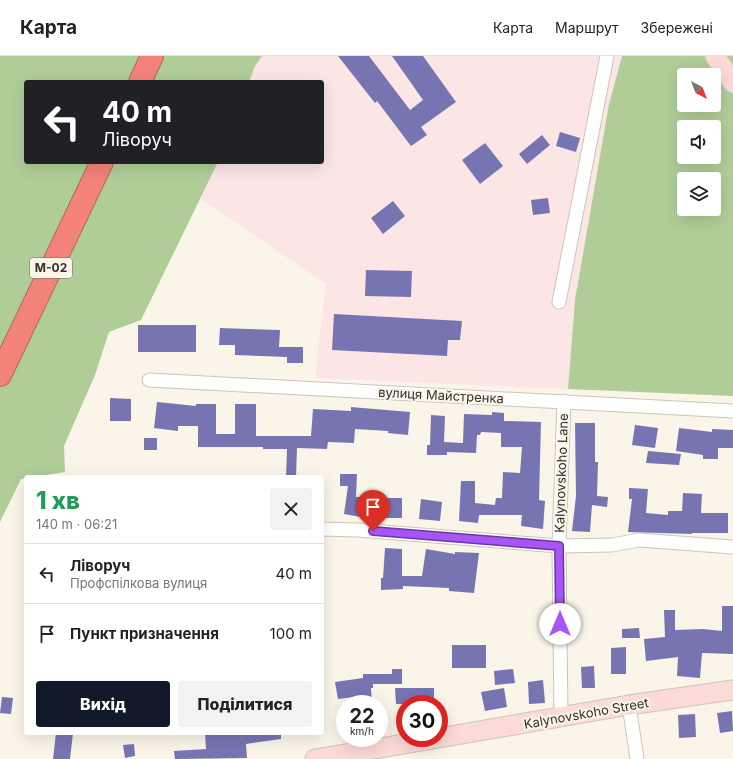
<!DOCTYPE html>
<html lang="uk">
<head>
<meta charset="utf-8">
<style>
  body { margin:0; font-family:Inter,sans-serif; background:#f2f2f2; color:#222; height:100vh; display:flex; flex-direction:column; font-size:15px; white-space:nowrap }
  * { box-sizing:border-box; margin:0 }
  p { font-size:13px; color:#767676 }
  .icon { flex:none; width:22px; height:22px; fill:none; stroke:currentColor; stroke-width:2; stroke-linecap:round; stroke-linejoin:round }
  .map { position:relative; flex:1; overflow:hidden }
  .side { position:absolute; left:24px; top:419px; width:300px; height:260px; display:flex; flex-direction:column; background:#fff; border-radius:4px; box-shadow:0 4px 16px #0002 }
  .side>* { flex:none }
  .hud { position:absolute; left:24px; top:24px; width:300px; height:84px; border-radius:4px; box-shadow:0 4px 16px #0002; background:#202124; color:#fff; overflow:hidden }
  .needle { width:26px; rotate:138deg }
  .tools { position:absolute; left:677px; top:12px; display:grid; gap:8px }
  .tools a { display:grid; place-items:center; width:44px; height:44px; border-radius:4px; background:#fff; box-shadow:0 4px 16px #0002; font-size:20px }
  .speed { position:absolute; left:336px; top:639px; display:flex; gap:8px; font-size:20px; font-weight:700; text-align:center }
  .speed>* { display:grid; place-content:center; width:52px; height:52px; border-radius:50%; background:#fff; box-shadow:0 4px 16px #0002; line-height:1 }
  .speed small { font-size:10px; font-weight:400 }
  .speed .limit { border:6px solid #d22; background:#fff; color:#111 }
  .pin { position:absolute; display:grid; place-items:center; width:34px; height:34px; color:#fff; margin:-41px -17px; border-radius:50% 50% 50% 0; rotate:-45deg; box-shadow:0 0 4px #0007 }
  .pin .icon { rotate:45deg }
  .me { position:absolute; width:44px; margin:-22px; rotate:0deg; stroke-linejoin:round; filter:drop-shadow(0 0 3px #0008) }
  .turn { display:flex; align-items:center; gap:14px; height:84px; padding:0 12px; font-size:18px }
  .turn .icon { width:52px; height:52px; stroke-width:2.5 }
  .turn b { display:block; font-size:28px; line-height:34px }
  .round { display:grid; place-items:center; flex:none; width:42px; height:42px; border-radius:4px; background:#f2f2f2 }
  .headline { display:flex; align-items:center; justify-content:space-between; height:68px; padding:0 12px }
  h1 { font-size:24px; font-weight:800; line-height:30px; color:#1e9e55 }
  .cta { display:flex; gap:8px; margin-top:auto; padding:8px 12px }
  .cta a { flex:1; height:46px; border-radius:4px; background:#111827; color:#fff; font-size:16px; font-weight:800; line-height:46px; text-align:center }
  .cta a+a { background:#f2f2f2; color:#222 }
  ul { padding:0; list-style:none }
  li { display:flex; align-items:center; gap:12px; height:60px; padding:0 12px; border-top:1px solid #e0e0e0 }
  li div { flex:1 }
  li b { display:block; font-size:15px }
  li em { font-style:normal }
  header { display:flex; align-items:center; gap:24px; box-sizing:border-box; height:56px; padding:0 20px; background:#fff; border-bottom:1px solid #e0e0e0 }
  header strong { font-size:19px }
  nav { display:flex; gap:22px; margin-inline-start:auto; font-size:14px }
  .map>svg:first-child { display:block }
  .industrial { fill:#fbe5e5 }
  .green { fill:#b0cd98; fill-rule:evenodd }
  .building { fill:#7675b2 }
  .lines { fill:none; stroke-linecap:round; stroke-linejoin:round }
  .street-casing { stroke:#cac6b9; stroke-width:15 }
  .secondary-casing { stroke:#cac6b9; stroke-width:21 }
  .highway-casing { stroke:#b0665e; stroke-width:24 }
  .street { stroke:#fff; stroke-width:13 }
  .secondary { stroke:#fbdad7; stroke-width:19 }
  .highway { stroke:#f38379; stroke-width:22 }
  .route-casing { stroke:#6d37a1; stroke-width:10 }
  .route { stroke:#a855f7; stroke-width:7 }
  .labels { text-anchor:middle; stroke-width:4; stroke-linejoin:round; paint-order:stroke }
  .shield { fill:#faf5e8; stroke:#6f6c64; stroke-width:1 }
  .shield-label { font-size:12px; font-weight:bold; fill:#33312c }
  .street-label { font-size:13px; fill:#33312c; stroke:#faf5e8 }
</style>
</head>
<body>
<header>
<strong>Карта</strong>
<nav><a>Карта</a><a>Маршрут</a><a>Збережені</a></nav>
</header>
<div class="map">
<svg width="733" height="703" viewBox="0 0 733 703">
  <rect width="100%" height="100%" fill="#faf5e8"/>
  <path class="industrial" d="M262,0H622L609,48L575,244L568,333L315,322L326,228L201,143L218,106H322V26H249L255,10Z"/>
  <path class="green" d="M0,0H262L255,10L249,26H26V106H218L141,264L109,276L95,319L64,390L65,416L21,423L0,466Z
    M622,0H733V340L568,333L575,244L609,48ZM684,19H714V49H684ZM684,71H714V101H684ZM684,123H714V153H684Z"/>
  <path class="building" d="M338,0H369L410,54L423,44L392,0H423L456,46L421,71L427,79L411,90L377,45L375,47Z
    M560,76L580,82L576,96L556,90Z
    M542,79L550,89L527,108L519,98Z
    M485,87L503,110L480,128L462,104Z
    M548,142L550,157L533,159L531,144Z
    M393,145L405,160L383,178L371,162Z
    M366,214L412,215L411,241L365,240Z
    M334,258L462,265L460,284H448L447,300L332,294Z
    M138,269H196V296H138Z
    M220,272L280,274L279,291H303V307H287V301L235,299V289H219Z
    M110,342L131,343V365H110Z
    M157,346L196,350V348H216V378H235V348H256V380H311L313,353L351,355V351L410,356L408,379L388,377V375L355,373L354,387L328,386L327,393L297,392L296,421H286L287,393H263V391H198V370H178V375L154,372Z
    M492,356L504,357V365L541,366L539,444L545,445L543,473L521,470L522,459H479L478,467L459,465L461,425H475V447L495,449L496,442H502L503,416L520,417L522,391H501V377L481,376L480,379H477L476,397L447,396V399H427V389H430L431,359L445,360L444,386L463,387L464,358L492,359Z
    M575,367H595V406H598L597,440L608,441L607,451L592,449L590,476L572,475L576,440Z
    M635,369L658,372L655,392L632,389Z
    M679,372L712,376V373L733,374V392H718V403H703V399L676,395Z
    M144,382H157V394H144Z
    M648,395L681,398L679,409L646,407Z
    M340,418H357L356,441H363L361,461L344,458L348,430H340Z
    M629,432L648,433L646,457L668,459V455H682L683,437L702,438L701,457H728V477H692V478L628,476L632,443H629Z
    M382,442H402V462H382Z
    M421,443L442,446L440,465L419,463Z
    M385,492L402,493V520H422L426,493L455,498V496L479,497L474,537L449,535V532L403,530V533L381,534V522H383Z
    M722,550H733V598L702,597L700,622L677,620L678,601L646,605L644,583L665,581L664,554H675V574L703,573L722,575Z
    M639,572L640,582H622V573Z
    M452,589H486V612H452Z
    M626,591V618H611V592Z
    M594,610L595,632H582L581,611Z
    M392,613H402V628H373V632H371L372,648H355L354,641L338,643L335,626L363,622V618H392Z
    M513,613L515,627L495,629L494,615Z
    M543,624L545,647L529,648L528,626Z
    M395,632H434V648H396Z
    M504,632L507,651L485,655L481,636Z
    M2,641L13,642L11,658L0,657Z
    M732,655L733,675L720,677L717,657Z
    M695,658L696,681L679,682L678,659Z
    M56,677H73L70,703H53Z
    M205,677H281V683L246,688L247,702L175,703L174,695L206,693Z
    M134,688L135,700L125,702L123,689Z"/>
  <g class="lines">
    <defs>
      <path id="street" d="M559,246L607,0
        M149,324L733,355
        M322,473L358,474L559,490L612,489L639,484L733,491
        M629,649L637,703
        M561,661L559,490L564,345"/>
      <path id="secondary" d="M715,0L733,27
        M439,682L629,649L733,634
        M315,703L439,682"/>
      <path id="highway" d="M140,26L152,0
        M0,319L102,106"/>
    </defs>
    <use href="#street" class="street-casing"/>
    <use href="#secondary" class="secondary-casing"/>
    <use href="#highway" class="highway-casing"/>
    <use href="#street" class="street"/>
    <use href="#secondary" class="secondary"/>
    <use href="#highway" class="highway"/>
  </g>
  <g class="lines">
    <defs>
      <path id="route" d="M373,475L559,490L560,568"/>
    </defs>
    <use href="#route" class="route-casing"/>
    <use href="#route" class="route"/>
  </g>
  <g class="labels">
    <rect class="shield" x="30" y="202" width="42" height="20" rx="3"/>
    <g class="shield-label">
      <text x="51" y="216">М-02</text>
    </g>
    <g class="street-label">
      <text transform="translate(441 339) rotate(3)" y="5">вулиця Майстренка</text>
      <text transform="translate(561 417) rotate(-88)" y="5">Kalynovskoho Lane</text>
      <text transform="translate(586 657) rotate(-10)" y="5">Kalynovskoho Street</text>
    </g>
  </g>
</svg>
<div class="tools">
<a><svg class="needle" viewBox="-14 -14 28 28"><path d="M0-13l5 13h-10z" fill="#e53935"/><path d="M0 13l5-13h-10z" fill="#767676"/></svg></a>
<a><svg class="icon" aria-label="sound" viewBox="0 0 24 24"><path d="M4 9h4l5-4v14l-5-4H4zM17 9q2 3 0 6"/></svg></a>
<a><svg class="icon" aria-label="layers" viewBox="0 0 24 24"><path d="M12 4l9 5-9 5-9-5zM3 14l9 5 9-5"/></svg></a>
</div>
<div class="speed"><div>22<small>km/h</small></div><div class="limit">30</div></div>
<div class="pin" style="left:373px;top:475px;background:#d93025"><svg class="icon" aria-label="arrive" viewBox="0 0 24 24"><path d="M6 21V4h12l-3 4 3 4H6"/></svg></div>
<svg class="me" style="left:560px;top:568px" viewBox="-20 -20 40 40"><circle r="19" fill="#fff"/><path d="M0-13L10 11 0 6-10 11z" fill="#a855f7"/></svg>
<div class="hud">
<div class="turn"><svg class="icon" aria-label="left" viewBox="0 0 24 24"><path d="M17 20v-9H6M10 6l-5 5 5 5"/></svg><div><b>40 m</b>Ліворуч</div></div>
</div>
<section class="side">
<div class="headline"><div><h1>1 хв</h1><p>140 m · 06:21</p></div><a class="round"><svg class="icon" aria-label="close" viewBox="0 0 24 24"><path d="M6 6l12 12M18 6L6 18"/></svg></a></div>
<ul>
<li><svg class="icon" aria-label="left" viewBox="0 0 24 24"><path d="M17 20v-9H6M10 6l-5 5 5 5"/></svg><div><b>Ліворуч</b><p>Профспілкова вулиця</p></div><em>40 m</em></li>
<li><svg class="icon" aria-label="arrive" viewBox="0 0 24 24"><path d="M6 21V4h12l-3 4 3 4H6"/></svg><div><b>Пункт призначення</b></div><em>100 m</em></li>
</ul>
<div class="cta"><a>Вихід</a><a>Поділитися</a></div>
</section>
</div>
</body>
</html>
